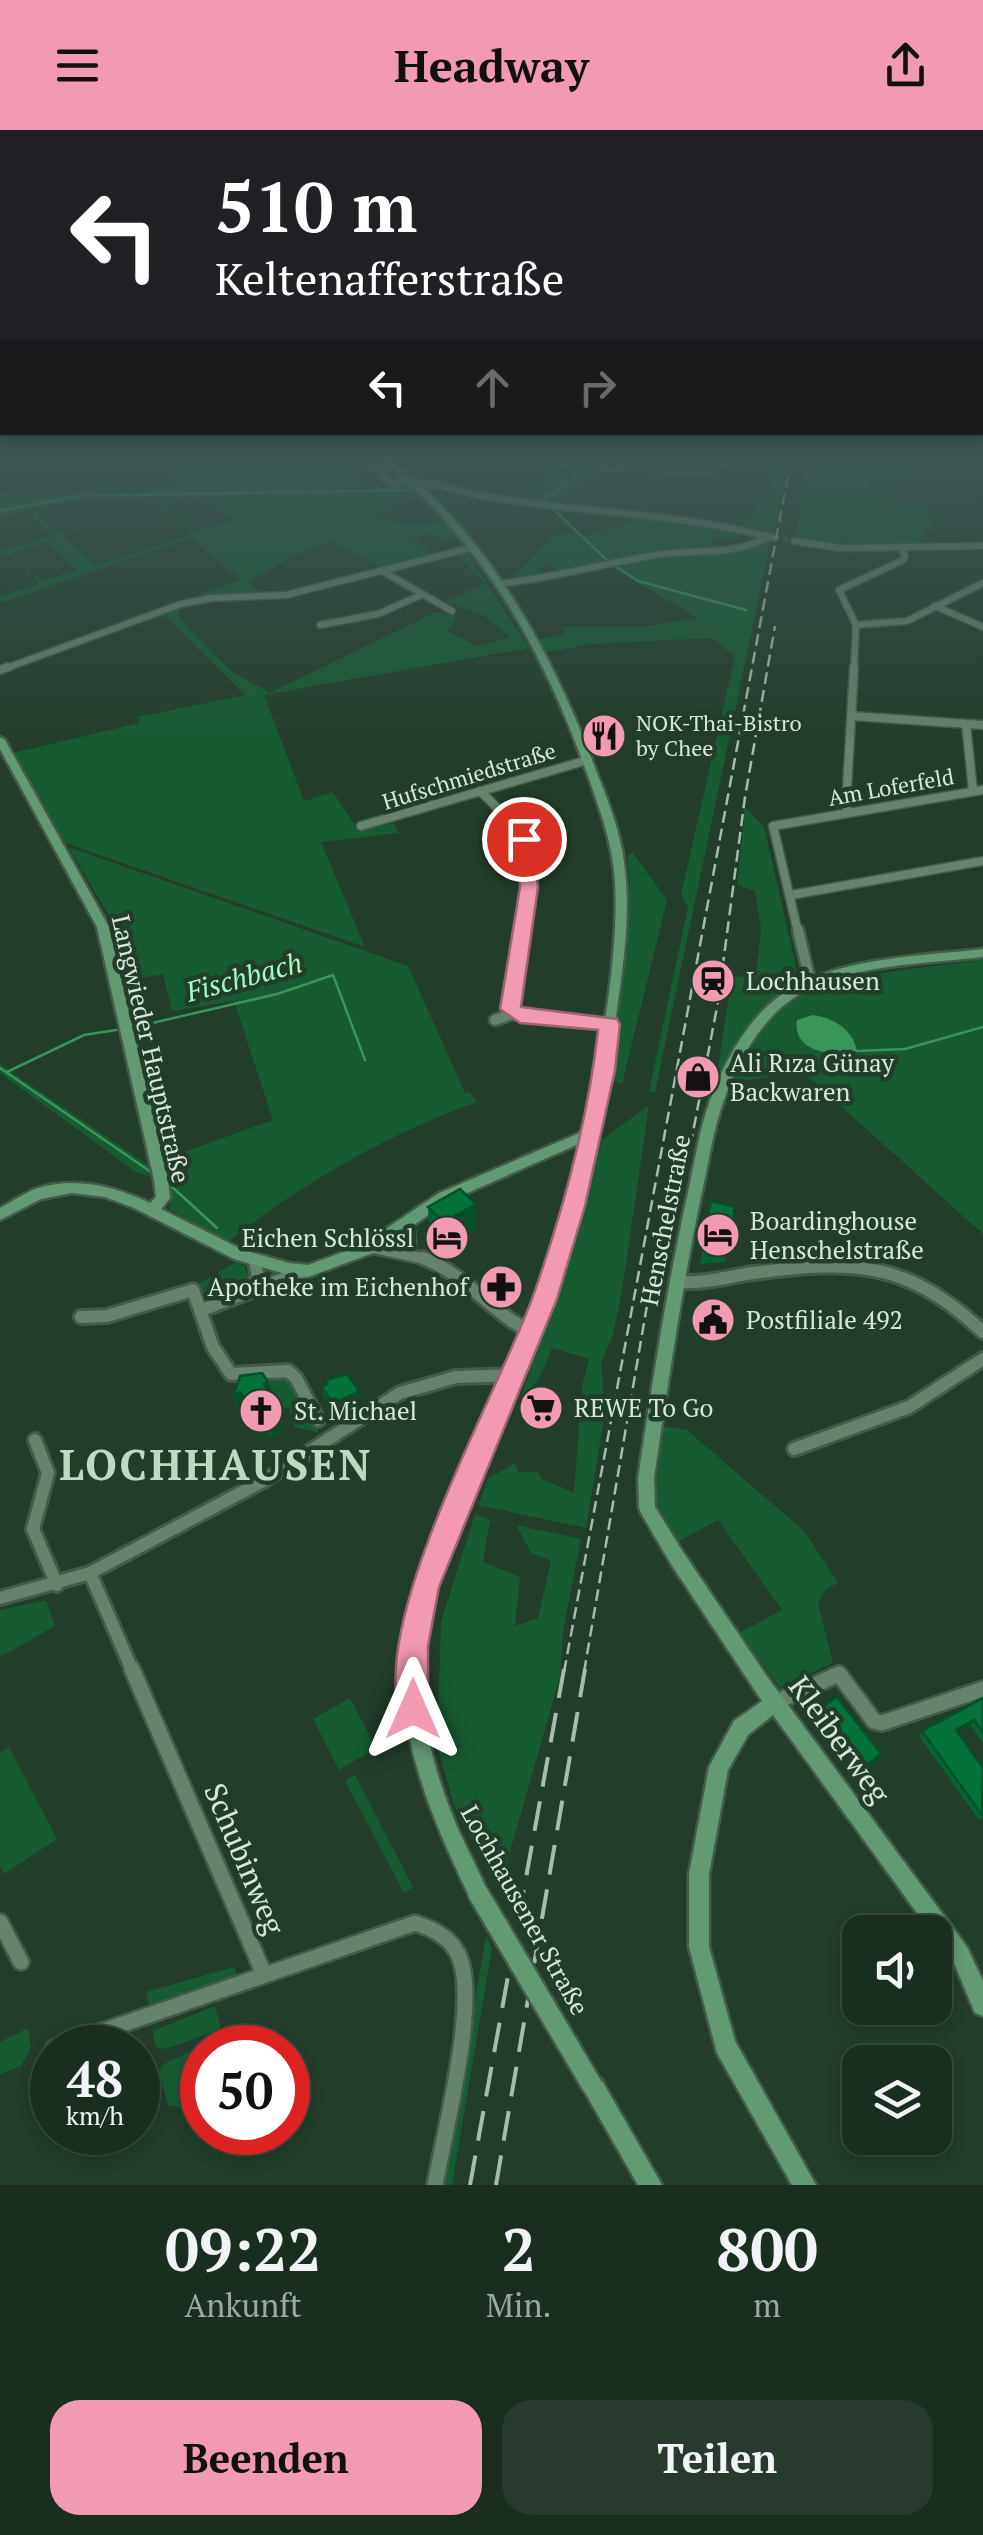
<!DOCTYPE html>
<html lang="de">
<head>
<meta charset="utf-8">
<style>
  body { margin:0; font-family:"PT Serif",serif; background:#273a2d; color:#f1f3f6; height:100vh; display:flex; flex-direction:column; font-size:38px; white-space:nowrap }
  * { box-sizing:border-box; margin:0 }
  p { font-size:32px; color:#9fa8a5 }
  .icon { flex:none; width:55px; height:55px; fill:none; stroke:currentColor; stroke-width:2; stroke-linecap:round; stroke-linejoin:round }
  .map { position:relative; height:2055px; overflow:hidden }
  .drawer { display:flex; flex-direction:column; background:#1a2e20; flex:1 }
  .drawer>* { flex:none }
  .guide { position:absolute; left:0px; top:0px; width:985px; height:305px; box-shadow:0 5px 15px #0003,0 0 0 2px #384a3e; background:#202124; color:#fff; overflow:hidden }
  .controls { position:absolute; left:842px; top:1785px; display:grid; gap:20px }
  .controls a { display:grid; place-items:center; width:110px; height:110px; border-radius:20px; background:#1a2e20; box-shadow:0 5px 15px #0003,0 0 0 2px #384a3e; font-size:50px }
  .speed { position:absolute; left:30px; top:1895px; display:flex; gap:20px; font-size:50px; font-weight:700; text-align:center }
  .speed>* { display:grid; place-content:center; width:130px; height:130px; border-radius:50%; background:#1a2e20; box-shadow:0 5px 15px #0003,0 0 0 2px #384a3e; line-height:1 }
  .speed small { font-size:25px; font-weight:400 }
  .speed .limit { border:15px solid #d22; background:#fff; color:#111 }
  .pin { position:absolute; display:grid; place-items:center; width:85px; height:85px; color:#fff; margin:-42px; border:5px solid #fff; border-radius:50%; box-shadow:0 2px 10px #0007 }
  .me { position:absolute; width:110px; margin:-55px; rotate:0deg; stroke-linejoin:round; filter:drop-shadow(0 0 8px #0008) }
  .turn { display:flex; align-items:center; gap:35px; height:210px; padding:0 50px; font-size:45px }
  .turn .icon { width:130px; height:130px; stroke-width:2.5 }
  .turn b { display:block; font-size:70px; line-height:85px }
  .lanes { display:flex; align-items:center; height:95px; padding:0 50px; background:#0003; justify-content:center; gap:50px; direction:ltr }
  .lanes .off { opacity:.35 }
  .eta { display:flex; justify-content:space-evenly; align-items:center; height:170px; text-align:center }
  .eta b { font-size:60px; font-weight:800; line-height:70px }
  .cta { display:flex; gap:20px; margin-top:auto; padding:20px 50px }
  .cta a { flex:1; height:115px; border-radius:30px; background:#f19ab1; color:#111; font-size:40px; font-weight:800; line-height:115px; text-align:center }
  .cta a+a { background:#273a2d; color:#f1f3f6 }
  header { display:flex; justify-content:space-between; align-items:center; height:130px; padding:0 50px; background:#f19ab1; color:#111; font-size:45px; font-weight:800 }
  .map>svg:first-child { display:block }
  .green { fill:#165b32; fill-rule:evenodd }
  .water { fill:#3a955b }
  .lines { fill:none; stroke-linecap:round; stroke-linejoin:round }
  .stream { stroke:#3a955b; stroke-width:2.5 }
  .street-tunnel { stroke:#3d5645; stroke-width:6; stroke-dasharray:6 2.5; stroke-linecap:butt }
  .highway-tunnel { stroke:#3d5645; stroke-width:11; stroke-dasharray:11 5; stroke-linecap:butt }
  .street-far4-casing { stroke:#425b4a; stroke-width:9 }
  .street-far3-casing { stroke:#425b4a; stroke-width:11 }
  .street-far2-casing { stroke:#425b4a; stroke-width:15 }
  .street-far1-casing { stroke:#425b4a; stroke-width:18 }
  .street-casing { stroke:#425b4a; stroke-width:20 }
  .secondary-casing { stroke:#425b4a; stroke-width:5 }
  .street-far4 { stroke:#66836d; stroke-width:6 }
  .street-far3 { stroke:#66836d; stroke-width:8 }
  .street-far2 { stroke:#66836d; stroke-width:10 }
  .street-far1 { stroke:#66836d; stroke-width:12 }
  .street { stroke:#66836d; stroke-width:15 }
  .secondary { fill:#629a74; fill-rule:evenodd }
  .rail-far1 { stroke:#a8bbad; stroke-width:2.5; stroke-dasharray:12 6; stroke-linecap:butt }
  .rail { stroke:#a8bbad; stroke-width:4; stroke-dasharray:30 15; stroke-linecap:butt }
  .secondary-bridge-casing { stroke:#425b4a; stroke-width:25; stroke-linecap:butt }
  .secondary-bridge { stroke:#629a74; stroke-width:20 }
  .wall { fill:#056233 }
  .shaded-wall { fill:#045029 }
  .building { fill:#06723b; stroke:#045029; stroke-width:2.5 }
  .route { fill:#f19ab1; stroke:#9d6473; stroke-width:2.5 }
  .labels { text-anchor:middle; stroke-width:9; stroke-linejoin:round; paint-order:stroke }
  .far-poi-label { font-size:22px; fill:#d7e7db; stroke:#223d2a; text-anchor:start }
  .far-street-label { font-size:22px; fill:#d7e7db; stroke:#223d2a }
  .poi-label { font-size:25px; fill:#d7e7db; stroke:#223d2a; text-anchor:start }
  .street-label { font-size:25px; fill:#d7e7db; stroke:#223d2a }
  .water-label { font-size:28px; font-style:italic; fill:#a2fcbd; stroke:#223d2a }
  .near-street-label { font-size:30px; fill:#d7e7db; stroke:#223d2a }
  .near-district-label { font-size:42px; font-weight:bold; letter-spacing:2.5px; fill:#bbdbc3; stroke:#223d2a }
</style>
</head>
<body>
<header><svg class="icon" aria-label="menu" viewBox="0 0 24 24"><path d="M4 6h16M4 12h16M4 18h16"/></svg>Headway<svg class="icon" aria-label="share" viewBox="0 0 24 24"><path d="M12 15V3M7 8l5-5 5 5M5 13v7h14v-7"/></svg></header>
<div class="map">
<svg width="983" height="2055" viewBox="0 0 983 2055">
  <rect width="100%" height="100%" fill="#223d2a"/>
  <path class="green" d="M88,329L103,345L160,339L153,329L164,338L173,335L179,339L203,338L202,329H207L210,338L246,336L245,329L251,336L291,335L289,329L296,335L310,334L309,329L314,336L352,333L368,358L408,356L420,366L396,371L376,387L406,394L443,392L456,408L442,411L431,404L414,408L435,426L383,439L333,412L293,426L251,450L250,455L274,469L224,468L179,476V488L233,542L270,563L435,482L457,487L447,501L477,516L510,508L486,486L445,472L486,454L454,424L466,421L529,518L264,565L304,671L333,662L358,700L394,693L399,703L321,712L365,817L65,713L13,623L139,593L138,587L245,565L159,480L241,450L191,408L0,473V466L40,453L12,426L0,425V420L53,406L25,380L0,389V364L21,360L28,369L108,357ZM162,340L175,358L114,360L104,347ZM204,366L234,390L195,401L161,374ZM148,368L193,403L96,435L60,404L87,396L58,402L34,380L67,372ZM48,412L78,440L41,451L12,423Z
    M552,329H740L719,347L598,343L561,374L530,370Z
    M784,329H788L773,407L744,397L771,354L763,351L769,337L782,338Z
    M807,329H983V352C946,359 906,355 869,351V355L903,360L889,373L906,379L914,372L930,376L922,385L937,387L918,414L808,412L795,406Z
    M642,388L737,400V408L713,409L715,424L770,413L655,963L649,961L688,777L681,765L735,526L711,508L591,514L542,523L535,509L565,504L561,497H642L697,488L608,434L564,446L549,432L538,439L544,446L509,451L557,402L584,406Z
    M745,678L764,697L800,854C763,877 740,907 717,944L732,846L756,848L761,798L755,761L737,755Z
    M68,717L408,836L465,963L469,962L477,972C388,1004 302,1053 228,1112L169,1079L172,1052L167,1028L273,990L234,871L172,881L163,844L127,851L110,787Z
    M633,723L667,770L622,954L610,950L630,754L627,726Z
    M983,830V1104L803,942L741,951L730,975H720C732,949 765,888 788,873C839,841 923,839 983,830Z
    M0,934L148,1035L150,1046L137,1043L0,943Z
    M649,975L622,1161L613,1205L601,1232L605,1282L586,1398L478,1375L489,1348L515,1333L518,1342H538L542,1349L574,1363L582,1256L589,1229L552,1218L542,1243L527,1264L522,1263L562,1146L602,1010Z
    M237,1132L245,1137L250,1149L246,1157L205,1175L196,1155Z
    M283,1244L290,1249L319,1303L295,1297L289,1278H283L267,1252H247Z
    M661,1296L687,1300L805,1402L838,1453L826,1459L818,1474L833,1533L780,1558L739,1503L782,1480L718,1390L677,1412L654,1377L653,1350Z
    M475,1384L490,1390L483,1432L520,1447L515,1496L538,1488L551,1431L531,1423L516,1395L581,1409L563,1501L560,1547L507,1732L493,1751L454,1675L437,1615L441,1492Z
    M46,1470L55,1496L0,1527V1480Z
    M350,1568L376,1618L339,1640L313,1589Z
    M9,1617L57,1709L4,1744L0,1736V1623Z
    M355,1645L413,1757L404,1763L345,1651Z
    M486,1807L492,1817L452,2055H441Z
    M234,1837L238,1848L150,1879L146,1862Z
    M215,1876L221,1899L166,1919L156,1917L153,1901Z
    M28,1898L31,1918L21,1936L0,1944V1912Z
    M203,1915L212,1917L202,1918V1967L176,1977L168,1975L159,1942L162,1935Z"/>
  <path class="water" d="M813,885C833,888 853,899 857,921C832,927 792,922 797,890Z"/>
  <g class="lines">
    <path class="stream" d="M587,344L601,340L703,343L714,341L730,329
      M423,359H440
      M539,371L577,349L563,329
      M551,377L609,432L638,451L746,480
      M0,381L78,366L415,360
      M135,897L277,864L333,845L365,930
      M857,921L905,919L983,897
      M0,938L151,1042
      M7,942L84,905L116,900
      M170,1055L217,1098"/>
    <path class="street-tunnel" d="M774,408L794,411"/>
    <path class="highway-tunnel" d="M860,329L983,344"/>
    <defs>
      <path id="street-far4" d="M366,329L391,354C433,347 450,361 489,367C584,383 681,383 774,408
        M794,411L840,418L983,416
        M384,442L452,481
        M498,454C552,448 598,435 650,426C697,417 722,429 770,407
        M935,476L983,497
        M320,495L378,484L421,465
        M856,495L907,491L983,453
        M856,495L839,460L901,431L905,427L901,417
        M1,540L181,474L212,468L286,465L471,418
        M854,540L856,495"/>
      <path id="street-far3" d="M0,540L8,537
        M852,586L983,595
        M966,594L973,661
        M480,661C537,715 533,726 523,802
        M849,682L846,676L854,537
        M361,696L588,630
        M791,765L983,731
        M798,802L773,696L983,660"/>
      <path id="street-far2" d="M523,800L512,884L610,894
        M798,800L809,846L816,853
        M495,890L512,884
        M408,1092L411,1121
        M374,1118L429,1130"/>
      <path id="street-far1" d="M423,1128C471,1147 491,1184 532,1202
        M676,1152C702,1154 727,1147 753,1143C854,1130 906,1130 983,1202
        M249,1160L258,1147L255,1132
        M202,1180L304,1141
        M81,1187L107,1186L193,1160L213,1217L231,1244L288,1241L296,1248L318,1290
        M35,1310L48,1343L33,1399L57,1455
        M794,1319L909,1277L983,1229
        M90,1443L133,1542
        M0,1468L90,1443L265,1350L400,1263L456,1247L514,1245"/>
      <path id="street" d="M132,1539L264,1844
        M774,1573L839,1544L874,1591L882,1593L983,1559
        M0,1792L21,1832
        M54,1918L415,1793C433,1799 449,1806 458,1824C480,1868 444,2003 435,2055"/>
      <path id="secondary" d="M379,329H387C403,342 420,355 435,369C508,443 558,539 594,635C606,666 620,699 624,732C631,781 624,831 617,879C601,998 574,1114 530,1226C492,1322 430,1413 422,1517C417,1580 434,1643 458,1699C468,1721 479,1741 488,1763L485,1770L478,1773L471,1770C438,1701 406,1631 403,1553C399,1437 469,1334 512,1231C542,1161 563,1087 581,1013L449,1071L373,1123L308,1147L289,1145L234,1129L134,1078L105,1067L72,1063L41,1069L0,1090V1078C11,1072 23,1064 35,1059C74,1046 114,1056 150,1073L156,1067L154,1050L97,797L0,619V607L5,610L109,797L168,1050L170,1068L161,1079L243,1120L289,1133L308,1135L362,1115L439,1063L584,1001C600,925 619,829 615,752C613,716 601,683 589,649C558,561 517,474 456,403C444,389 433,375 420,364C407,352 392,341 379,329Z
        M983,819V827C926,834 848,834 798,865C758,890 734,938 720,982C711,1011 707,1042 700,1071C681,1163 668,1255 654,1348L655,1377L683,1422L768,1548L967,1817L983,1851V1886L975,1883L953,1831L935,1807V1802H931L773,1585L748,1605L728,1640L709,1744V1817L735,1911L816,2055H792L717,1923L689,1817V1744L709,1637L734,1591L762,1571L671,1434L641,1383L639,1378L638,1348C652,1255 666,1163 686,1071C693,1042 697,1011 706,982C721,936 748,884 790,859C843,827 923,826 983,819Z
        M593,1946L601,1949L662,2055H638L582,1957L585,1949Z"/>
    </defs>
    <use href="#street-far4" class="street-far4-casing"/>
    <use href="#street-far3" class="street-far3-casing"/>
    <use href="#street-far2" class="street-far2-casing"/>
    <use href="#street-far1" class="street-far1-casing"/>
    <use href="#street" class="street-casing"/>
    <use href="#secondary" class="secondary-casing"/>
    <use href="#street-far4" class="street-far4"/>
    <use href="#street-far3" class="street-far3"/>
    <use href="#street-far2" class="street-far2"/>
    <use href="#street-far1" class="street-far1"/>
    <use href="#street" class="street"/>
    <use href="#secondary" class="secondary"/>
    <path class="rail-far1" d="M670,1122L718,872L745,667L775,496
      M564,1542L791,329
      M584,1542L661,1094"/>
    <path class="rail" d="M470,2055L564,1539
      M496,2055L585,1539"/>
    <defs>
      <path id="secondary-bridge" d="M478,1763L593,1957"/>
    </defs>
    <use href="#secondary-bridge" class="secondary-bridge-casing"/>
    <use href="#secondary-bridge" class="secondary-bridge"/>
  </g>
  <path class="wall" d="M711,1071L735,1077L725,1132L700,1134Z
    M428,1077L476,1100L445,1118L429,1103Z
    M262,1243L284,1296L279,1299L280,1304L272,1308L269,1304L261,1308L243,1275L237,1278L234,1265Z
    M326,1250L359,1261L360,1269L335,1282L323,1265L322,1257L326,1254Z
    M983,1568V1613L970,1595L957,1603L983,1638V1688L979,1690L919,1606L922,1601Z
    M814,1583L881,1624L878,1631L854,1647L811,1590Z"/>
  <path class="shaded-wall" d="M476,1074V1100L445,1118L444,1092Z
    M359,1261L360,1269L335,1282L333,1274Z
    M240,1262L243,1275L237,1278L234,1265Z
    M282,1284L284,1296L279,1299L280,1304L272,1308L270,1296L275,1287Z
    M267,1291L269,1304L261,1308L259,1295Z
    M974,1590L970,1595L952,1606L956,1600Z
    M881,1624L878,1631L854,1647L858,1641Z"/>
  <path class="building" d="M460,1059L476,1074L444,1092L428,1077Z
    M711,1071L735,1077L729,1115L703,1117Z
    M262,1243L268,1252L264,1254L282,1284L275,1287L278,1292L270,1296L267,1291L259,1295L240,1262L234,1265L240,1246Z
    M347,1244L359,1261L333,1274L322,1257L328,1254L326,1250Z
    M837,1567L881,1624L858,1641L814,1583Z
    M983,1568V1603L974,1590L956,1600L983,1638L982,1685L922,1601Z"/>
  <linearGradient id="sky" x2="0" y2="1"><stop stop-color="#132217"/><stop offset="0.53" stop-color="#3e5755"/><stop offset="1" stop-color="#3e5755" stop-opacity="0"/></linearGradient>
  <rect width="983" height="616" fill="url(#sky)"/>
  <path class="route" d="M524,703L533,709L538,757L521,877L617,889L620,894L615,940L585,1076L557,1169L439,1457L428,1516V1579L424,1590L413,1594L402,1590C364,1497 499,1262 533,1166C563,1081 588,990 598,900L520,893L500,879L520,757L515,709Z"/>
  <defs>
    <symbol id="restaurant-disc" viewBox="-11 -11 22 22"><circle r="9.5" fill="#f19ab1" stroke="#223d2a"/><path d="M-5-6h1v4h1v-4h1v4h1v-4h1v5L-1.5 .5V6h-2V.5L-5-1ZM5-6V6H3V1.5H1.5Q1.5-4 5-6Z" fill="#111"/></symbol>
    <symbol id="station-disc" viewBox="-11 -11 22 22"><circle r="9.5" fill="#f19ab1" stroke="#223d2a"/><path d="M-3-6H3Q5-6 5-4V2Q5 4 3 4L4.5 6H3L1.5 4h-3L-3 6H-4.5L-3 4Q-5 4-5 2V-4Q-5-6-3-6ZM-3.5-4v3h7v-3ZM-3.5 1v1.5H-2V1ZM2 1v1.5H3.5V1Z" fill="#111"/></symbol>
    <symbol id="shop-disc" viewBox="-11 -11 22 22"><circle r="9.5" fill="#f19ab1" stroke="#223d2a"/><path d="M-5-2.5h2.3a2.7 3.5 0 0 1 5.4 0H5L5.5 6h-11ZM-1.5-2.5h3a1.5 2.3 0 0 0-3 0Z" fill="#111"/></symbol>
    <symbol id="hotel-disc" viewBox="-11 -11 22 22"><circle r="9.5" fill="#f19ab1" stroke="#223d2a"/><path d="M-6-4.5h1.5V1H6V5H4.5V3h-9V5H-6ZM-4 0a1.8 1.8 0 1 1 3.6 0ZM.5 0V-2.5h3Q6-2.5 6 0Z" fill="#111"/></symbol>
    <symbol id="pharmacy-disc" viewBox="-11 -11 22 22"><circle r="9.5" fill="#f19ab1" stroke="#223d2a"/><path d="M-2-6h4v4h4v4h-4v4h-4v-4h-4v-4h4Z" fill="#111"/></symbol>
    <symbol id="civic-disc" viewBox="-11 -11 22 22"><circle r="9.5" fill="#f19ab1" stroke="#223d2a"/><path d="M-.6-6.5H3V-4.5H.6V-3L4-1V1h2V6H-6V1h2V-1L-.6-3ZM-1.2 2.5V6h2.4V2.5Z" fill="#111"/></symbol>
    <symbol id="supermarket-disc" viewBox="-11 -11 22 22"><circle r="9.5" fill="#f19ab1" stroke="#223d2a"/><path d="M-6-5.5h2.5l.6 2H6L4.5 2H-2.5L-4.4-4H-6ZM-1.5 3.2a1.3 1.3 0 1 0 .1 0ZM3 3.2a1.3 1.3 0 1 0 .1 0Z" fill="#111"/></symbol>
    <symbol id="church-disc" viewBox="-11 -11 22 22"><circle r="9.5" fill="#f19ab1" stroke="#223d2a"/><path d="M-1.2-6h2.4v3.5h3.3v2.4h-3.3V6h-2.4V-.1h-3.3v-2.4h3.3Z" fill="#111"/></symbol>
  </defs>
  <g fill-rule="evenodd">
    <use href="#restaurant-disc" x="579" y="581" width="50" height="50"/>
    <use href="#station-disc" x="688" y="826" width="50" height="50"/>
    <use href="#shop-disc" x="673" y="922" width="50" height="50"/>
    <use href="#hotel-disc" x="693" y="1080" width="50" height="50"/>
    <use href="#hotel-disc" x="422" y="1083" width="50" height="50"/>
    <use href="#pharmacy-disc" x="476" y="1132" width="50" height="50"/>
    <use href="#civic-disc" x="688" y="1165" width="50" height="50"/>
    <use href="#supermarket-disc" x="516" y="1253" width="50" height="50"/>
    <use href="#church-disc" x="236" y="1256" width="50" height="50"/>
  </g>
  <g class="labels">
    <g class="far-poi-label">
      <text x="636" y="601">NOK-Thai-Bistro<tspan x="636" dy="25">by Chee</tspan></text>
    </g>
    <g class="far-street-label">
      <text transform="translate(469 646) rotate(-17)" y="8">Hufschmiedstraße</text>
      <text transform="translate(891 657) rotate(-10)" y="8">Am Loferfeld</text>
    </g>
    <g class="poi-label">
      <text x="746" y="860">Lochhausen</text>
      <text x="730" y="942">Ali Rıza Günay<tspan x="730" dy="29">Backwaren</tspan></text>
      <text x="750" y="1100">Boardinghouse<tspan x="750" dy="29">Henschelstraße</tspan></text>
      <text x="414" y="1117" text-anchor="end">Eichen Schlössl</text>
      <text x="468" y="1166" text-anchor="end">Apotheke im Eichenhof</text>
      <text x="746" y="1199">Postfiliale 492</text>
      <text x="574" y="1287">REWE To Go</text>
      <text x="294" y="1290">St. Michael</text>
    </g>
    <g class="street-label">
      <text transform="translate(151 919) rotate(77)" y="9">Langwieder Hauptstraße</text>
      <text transform="translate(665 1090) rotate(-79)" y="9">Henschelstraße</text>
      <text transform="translate(525 1780) rotate(61)" y="9">Lochhausener Straße</text>
    </g>
    <g class="water-label">
      <text transform="translate(244 847) rotate(-15)" y="10">Fischbach</text>
    </g>
    <g class="near-street-label">
      <text transform="translate(839 1610) rotate(54)" y="10">Kleiberweg</text>
      <text transform="translate(244 1729) rotate(67)" y="10">Schubinweg</text>
    </g>
    <g class="near-district-label">
      <text x="216" y="1350">LOCHHAUSEN</text>
    </g>
  </g>
</svg>
<div class="controls">
<a><svg class="icon" aria-label="sound" viewBox="0 0 24 24"><path d="M4 9h4l5-4v14l-5-4H4zM17 9q2 3 0 6"/></svg></a>
<a><svg class="icon" aria-label="layers" viewBox="0 0 24 24"><path d="M12 4l9 5-9 5-9-5zM3 14l9 5 9-5"/></svg></a>
</div>
<div class="speed"><div>48<small>km/h</small></div><div class="limit">50</div></div>
<div class="pin" style="left:524px;top:709px;background:#d93025"><svg class="icon" aria-label="arrive" viewBox="0 0 24 24"><path d="M6 21V4h12l-3 4 3 4H6"/></svg></div>
<svg class="me" style="left:413px;top:1579px" viewBox="-20 -20 40 40"><path d="M0-17L14 15 0 8-14 15z" fill="#f19ab1" stroke="#fff" stroke-width="4"/></svg>
<div class="guide">
<div class="turn"><svg class="icon" aria-label="left" viewBox="0 0 24 24"><path d="M17 20v-9H6M10 6l-5 5 5 5"/></svg><div><b>510 m</b>Keltenafferstraße</div></div>
<div class="lanes"><svg class="icon" aria-label="left" viewBox="0 0 24 24"><path d="M17 20v-9H6M10 6l-5 5 5 5"/></svg><svg class="icon off" aria-label="ahead" viewBox="0 0 24 24"><path d="M12 20V5M6 11l6-6 6 6"/></svg><svg class="icon off" aria-label="right" viewBox="0 0 24 24"><path d="M7 20v-9h11M14 6l5 5-5 5"/></svg></div>
</div>
</div>
<section class="drawer">
<div class="eta">
<div><b>09:22</b><p>Ankunft</p></div>
<div><b>2</b><p>Min.</p></div>
<div><b>800</b><p>m</p></div>
</div>
<div class="cta"><a>Beenden</a><a>Teilen</a></div>
</section>
</body>
</html>
